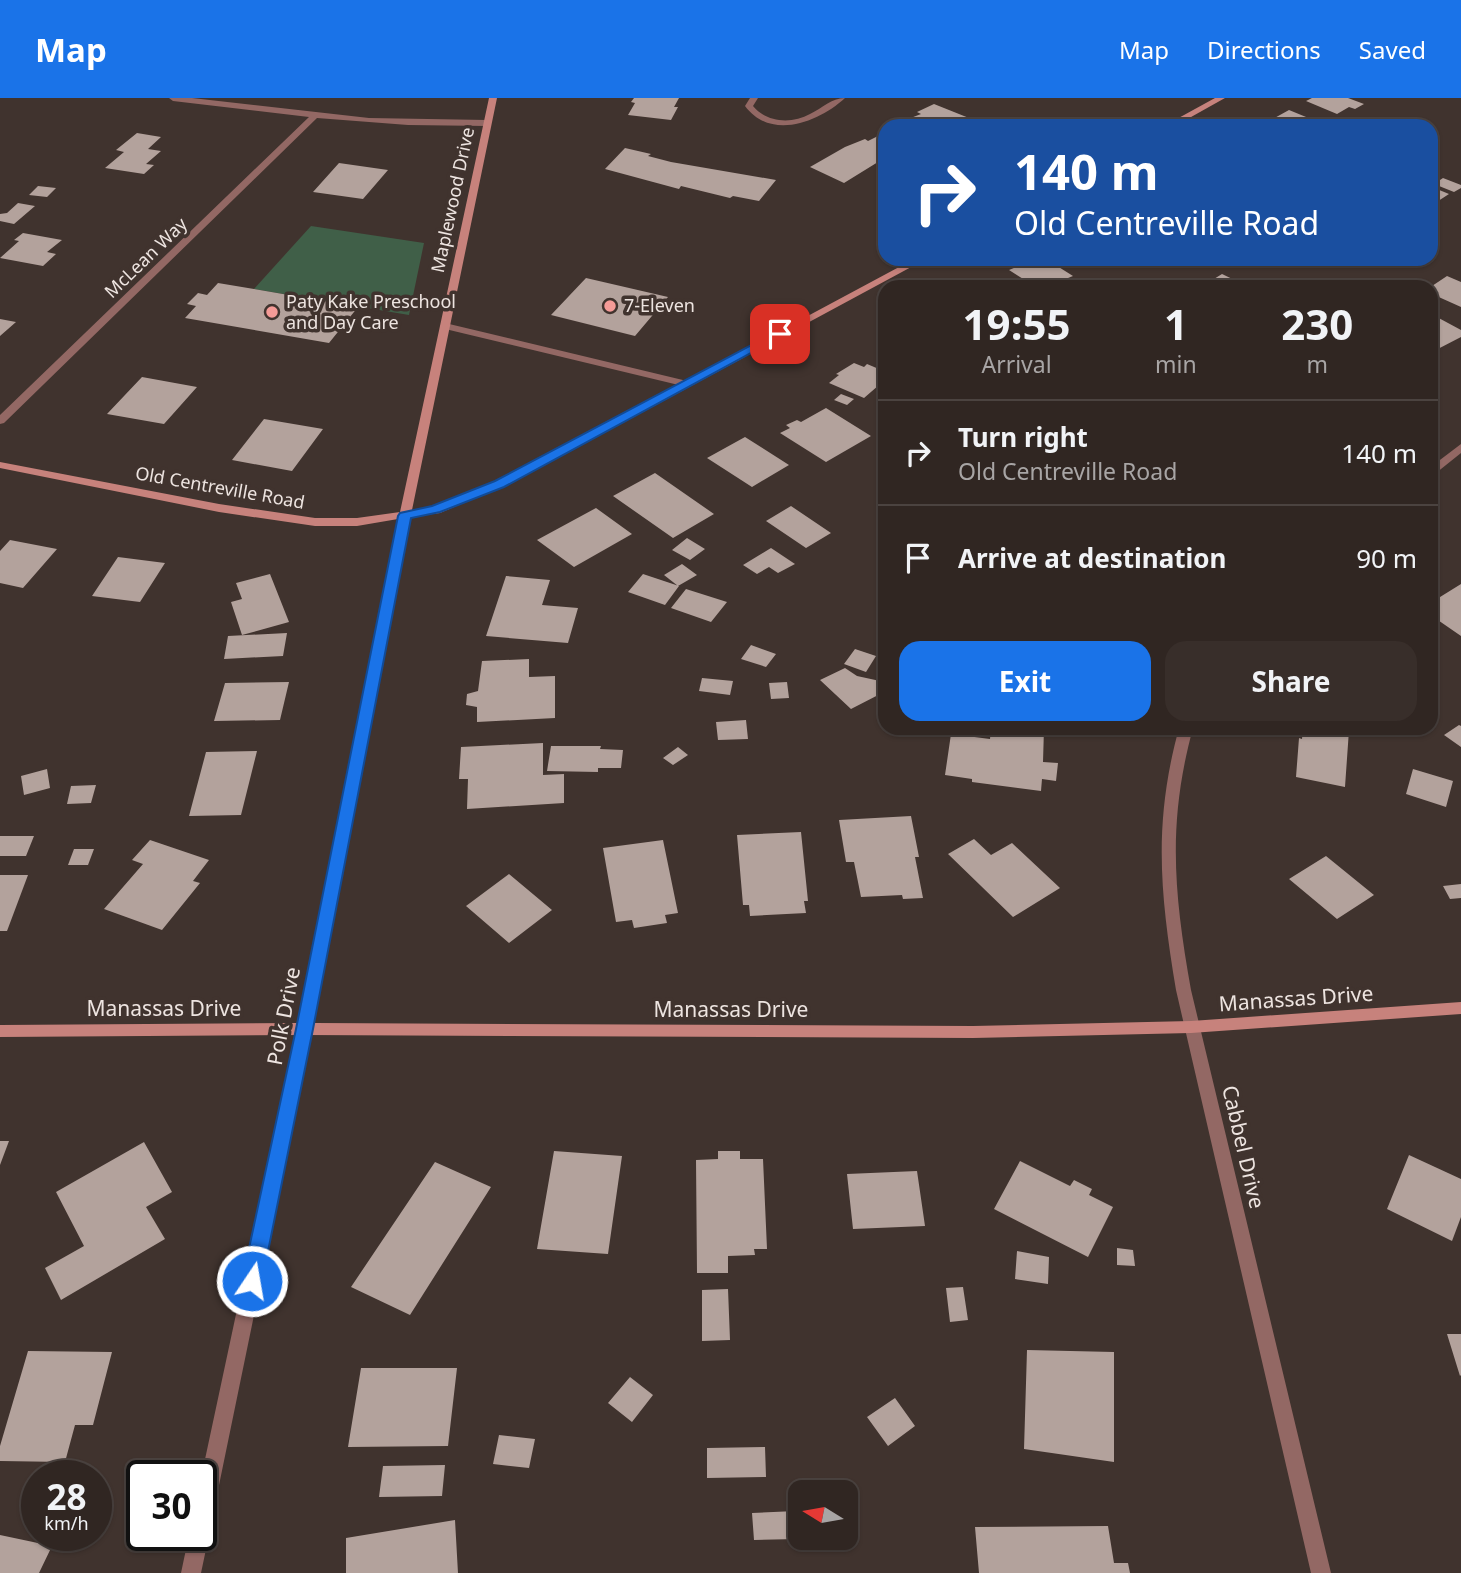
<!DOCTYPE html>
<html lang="en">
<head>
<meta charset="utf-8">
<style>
  body { margin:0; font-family:"Noto Sans",sans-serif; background:#382e2a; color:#f1f3f6; height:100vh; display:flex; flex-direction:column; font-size:26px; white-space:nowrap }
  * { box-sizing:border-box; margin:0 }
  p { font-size:23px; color:#a8a5a5 }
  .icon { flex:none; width:38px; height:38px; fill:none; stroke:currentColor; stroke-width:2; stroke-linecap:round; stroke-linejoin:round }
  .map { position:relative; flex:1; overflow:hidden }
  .details { position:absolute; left:878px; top:182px; width:560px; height:455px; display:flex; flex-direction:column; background:#302622; border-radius:21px; box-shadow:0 2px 5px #0004,0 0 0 2px #4b4340 }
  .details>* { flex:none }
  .hud { position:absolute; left:878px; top:21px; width:560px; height:147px; border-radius:21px; box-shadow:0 2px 5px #0004,0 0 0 2px #4b4340; background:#1a4fa0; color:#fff; overflow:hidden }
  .needle { width:46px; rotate:281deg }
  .buttons { position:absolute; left:788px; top:1382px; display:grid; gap:14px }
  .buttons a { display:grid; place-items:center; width:70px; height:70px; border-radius:14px; background:#302622; box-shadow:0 2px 5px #0004,0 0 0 2px #4b4340; font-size:35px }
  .speed { position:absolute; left:21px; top:1362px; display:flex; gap:14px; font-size:35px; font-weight:700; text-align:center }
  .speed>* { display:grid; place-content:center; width:91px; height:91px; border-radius:50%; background:#302622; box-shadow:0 2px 5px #0004,0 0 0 2px #4b4340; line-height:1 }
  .speed small { font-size:18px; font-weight:400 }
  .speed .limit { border:4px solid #111; border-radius:10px; background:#fff; color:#111 }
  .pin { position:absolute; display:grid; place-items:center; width:60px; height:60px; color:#fff; margin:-30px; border-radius:14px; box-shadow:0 4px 10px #0006 }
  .me { position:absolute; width:77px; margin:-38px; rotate:12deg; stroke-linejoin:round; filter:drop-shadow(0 0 5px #0008) }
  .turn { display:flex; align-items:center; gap:24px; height:147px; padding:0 21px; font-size:32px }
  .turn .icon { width:91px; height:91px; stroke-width:2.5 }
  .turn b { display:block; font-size:49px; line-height:60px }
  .eta { display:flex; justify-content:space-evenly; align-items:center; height:119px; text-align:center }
  .eta b { font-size:42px; font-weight:700; line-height:49px }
  .cta { display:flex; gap:14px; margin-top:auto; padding:14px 21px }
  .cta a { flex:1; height:80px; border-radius:21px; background:#1a73e8; color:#fff; font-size:28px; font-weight:700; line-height:80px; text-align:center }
  .cta a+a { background:#382e2a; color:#f1f3f6 }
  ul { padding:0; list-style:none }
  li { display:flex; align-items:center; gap:21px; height:105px; padding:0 21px; border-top:2px solid #4b4340 }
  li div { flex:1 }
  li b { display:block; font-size:26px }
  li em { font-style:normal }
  header { display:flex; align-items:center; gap:42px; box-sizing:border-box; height:98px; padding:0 35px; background:#1a73e8; color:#fff }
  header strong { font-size:33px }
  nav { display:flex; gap:38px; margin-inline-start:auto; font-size:24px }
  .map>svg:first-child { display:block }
  .green { fill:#405f48 }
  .building { fill:#b3a29c }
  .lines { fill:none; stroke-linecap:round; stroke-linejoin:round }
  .lane { fill:#936864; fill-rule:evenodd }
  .street { fill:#936864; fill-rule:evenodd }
  .secondary { fill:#c7827c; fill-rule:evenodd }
  .route { fill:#1a73e8; stroke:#114b97; stroke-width:2 }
  .poi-dot { fill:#f59b97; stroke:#40332e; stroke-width:2.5 }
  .labels { text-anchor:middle; stroke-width:7; stroke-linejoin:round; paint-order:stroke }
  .far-street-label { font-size:18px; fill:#ede4e0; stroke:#40332e }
  .far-poi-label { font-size:18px; fill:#ede4e0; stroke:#40332e; text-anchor:start }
  .street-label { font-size:21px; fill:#ede4e0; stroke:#40332e }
</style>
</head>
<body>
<header>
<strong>Map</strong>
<nav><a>Map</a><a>Directions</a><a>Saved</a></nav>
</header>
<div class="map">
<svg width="1461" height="1475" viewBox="0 0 1461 1475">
  <rect width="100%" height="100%" fill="#40332e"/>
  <path class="green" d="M311,128L424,145L409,217L254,191Z"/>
  <path class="building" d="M634,0H679L674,9H678L671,22L628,17L635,5L631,4Z
    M1312,0H1348L1364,6L1355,11L1349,9L1337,16L1306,3Z
    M934,6L969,20L954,28H890L921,16L917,14Z
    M1289,12L1328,28H1268L1274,25L1269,23Z
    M886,34V64H878L844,85L810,69L845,49L865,41L868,43Z
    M137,35L161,39L148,51L161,53L146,66L154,67L144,76L105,70L124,54L116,52Z
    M625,50L651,56L648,58L671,64L776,82L759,103L733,98L730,100L681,88L679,91L605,71Z
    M339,65L388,72L363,101L313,94Z
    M1443,80L1461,87V90L1454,94L1434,86Z
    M38,88L56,90L47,99L29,97Z
    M1432,89L1449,96L1432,107Z
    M18,105L35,108L14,126L0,123V116L7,115Z
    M23,135L62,142L47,154L56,156L43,168L0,160L19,143L14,142Z
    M1036,161H1046L1073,178L1046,189H1036L1009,172Z
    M1222,176L1249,189H1201Z
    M1447,178L1461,184V209L1432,196V188Z
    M586,180L668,199L635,238L551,217Z
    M218,185L254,191L358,209L329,245L185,220L196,208L187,206L198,195L207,197Z
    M1435,218L1461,232V239L1432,254V219Z
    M0,221L16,224L0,238Z
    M854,265L864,269L867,266L886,274V281L864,300L829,285L839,277L836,276Z
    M142,279L197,289L164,326L107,316Z
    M841,296L854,301L847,307L834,302Z
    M826,310L871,338L826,364L780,335L790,330L786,327L797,322L801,324Z
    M264,321L323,331L292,373L232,362Z
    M745,339L789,367L752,389L707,360Z
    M655,375L714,416L673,440L613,398Z
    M791,408L831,435L806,450L766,423Z
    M596,410L632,436L574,469L537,442Z
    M687,440L705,451L690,462L672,452Z
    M10,442L57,451L23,490L0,485V453Z
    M771,450L795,466L778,475L769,469L757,476L743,467Z
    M118,459L165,465L140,504L92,498Z
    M682,466L697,477L678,488L664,477Z
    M270,476L289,524L242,537L231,504L242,501L236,485Z
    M643,476L679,488L665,507L628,494Z
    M506,478L550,482L542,507L578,510L568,545L486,538Z
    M1461,486V538L1432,518V504Z
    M686,491L727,504L711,524L671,510Z
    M287,535L283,558L224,561L228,538Z
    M751,547L776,556L766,569L741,561Z
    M855,551L876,558L866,574L844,566Z
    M529,561V579L555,578V620L477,624V609L466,607L467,596L478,593L482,563Z
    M845,570L857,578L880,583L886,586V593L851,611L820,582Z
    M702,580L733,583L730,597L699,593Z
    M289,584L280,622L214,623L225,585Z
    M787,584L789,600L771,601L769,585Z
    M746,622L748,641L718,642L716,624Z
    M1459,627L1461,628V649L1444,637Z
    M991,630H1044L1043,664L1058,665L1056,683L1042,681L1041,693L972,684V681L945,677L951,636L990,641Z
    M1303,630L1349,632L1345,689L1296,679L1299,640L1302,641Z
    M543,645V677L564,676V705L467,711L468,681H459L461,649Z
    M551,648H601L600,651L623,652L621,670H598V674L547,673Z
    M678,649L688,657L673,667L663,660Z
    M257,653L241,717L189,718L206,654Z
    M47,671L50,690L24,697L21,678Z
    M1413,671L1453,683L1446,709L1406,696Z
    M96,687L91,705L67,706L71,688Z
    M911,718L919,759H915L923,800L903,801L902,797L861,799L854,764H846L839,722Z
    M801,734L808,803H804L806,815L750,818L749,807H743L737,737Z
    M0,738H34L26,758H0Z
    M974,741L991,757L1012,745L1060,790L1013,819L948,756Z
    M150,742L209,762L193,783L200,785L162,832L104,811L143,766L132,762Z
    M663,742L678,815L665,817L667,825L634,830L632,822L616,824L603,750Z
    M74,751H94L88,767H68Z
    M1326,758L1374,797L1337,821L1289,781Z
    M509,776L552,812L509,845L466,808Z
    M0,777H28L7,833H0Z
    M1461,786V800L1450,801L1443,788Z
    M0,1043H9L0,1067Z
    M144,1044L172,1094L146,1109L165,1141L61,1202L45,1170L84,1148L56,1094Z
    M554,1053L622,1058L608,1156L537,1151Z
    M718,1053H740V1061H763L767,1151H754L755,1157L728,1158V1175H697L696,1062L718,1061Z
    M1409,1057L1461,1081V1119L1452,1143L1387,1111Z
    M1020,1063L1070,1088L1074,1082L1092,1091L1089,1097L1113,1109L1088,1159L994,1111Z
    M435,1064L491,1089L410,1217L351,1189Z
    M917,1073L925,1128L853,1131L847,1076Z
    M1117,1150L1133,1152L1135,1168L1117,1167Z
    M1017,1153L1049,1159L1048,1186L1015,1181Z
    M963,1189L968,1222L950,1224L946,1190Z
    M728,1191L730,1242L702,1243V1192Z
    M1447,1236H1461V1277L1460,1278Z
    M1027,1252L1114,1254V1364L1024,1351Z
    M28,1253L112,1254L93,1327H75L65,1364L0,1363V1348Z
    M361,1270H457L448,1348L348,1349Z
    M630,1279L653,1297L632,1324L608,1305Z
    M895,1300L915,1328L888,1348L867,1319Z
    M499,1337L535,1341L529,1370L493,1366Z
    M765,1349L766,1379L707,1380V1350Z
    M445,1367L442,1398L379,1399L383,1368Z
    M796,1413L797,1441L754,1442L752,1415Z
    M455,1422L458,1475H346V1440Z
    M1108,1428L1114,1465H1128L1130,1475H979L975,1429Z
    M0,1437L52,1448L39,1475H0Z"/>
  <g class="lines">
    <path class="lane" d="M445,225L687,283L692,286L687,289L441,230L440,228Z"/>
    <path class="street" d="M169,0H192L369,20L487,22L491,25L487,28L408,27L317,20L4,325L0,326V317L309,19L173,3Z
      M750,0H758L753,8C767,25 792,26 810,16C823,10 831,0 845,0C819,24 771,43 745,8Z
      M1461,346V355L1436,375L1432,376V368Z
      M1179,630H1193C1167,725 1174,796 1191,892L1331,1475H1311L1176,892C1160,796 1153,725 1179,630Z
      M305,925L310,926L313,931L211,1426L207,1433L209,1437L201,1475H181L189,1437H201V1380L297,931L300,926Z"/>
    <path class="secondary" d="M489,0H497L412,412L434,409L509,378L914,161H926L517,382L440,415L410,419L314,925L973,928L1191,923L1461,904V916L1191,935L973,940L305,937L0,939V927L299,925L398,421L357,428H315L219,414L0,370V364L219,406L315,420H357L400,414Z
      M1215,0H1225L1175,28H1164Z"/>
  </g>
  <path class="route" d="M776,234L786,236L504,389L440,414L411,420L313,931L262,1183L259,1190L252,1192L245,1190L242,1183L296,931L398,418L400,415L432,408L495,383Z"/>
  <g class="poi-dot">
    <circle cx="610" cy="208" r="7"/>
    <circle cx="272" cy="214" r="7"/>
  </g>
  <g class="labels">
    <g class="far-street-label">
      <text transform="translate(453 102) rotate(-78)" y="6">Maplewood Drive</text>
      <text transform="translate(146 160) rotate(-44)" y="6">McLean Way</text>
      <text transform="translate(220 390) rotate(10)" y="6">Old Centreville Road</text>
    </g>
    <g class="far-poi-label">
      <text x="286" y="210">Paty Kake Preschool<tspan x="286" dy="21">and Day Care</tspan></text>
      <text x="624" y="214">7-Eleven</text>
    </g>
    <g class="street-label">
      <text transform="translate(1296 901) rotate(-4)" y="7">Manassas Drive</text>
      <text x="164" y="918">Manassas Drive</text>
      <text x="731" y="919">Manassas Drive</text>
      <text transform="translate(284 918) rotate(-79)" y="7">Polk Drive</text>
      <text transform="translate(1243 1049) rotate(77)" y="7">Cabbel Drive</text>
    </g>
  </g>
</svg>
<div class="buttons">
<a><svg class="needle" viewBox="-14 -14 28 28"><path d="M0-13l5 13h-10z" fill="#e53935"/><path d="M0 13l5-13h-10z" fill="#a8a5a5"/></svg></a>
</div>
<div class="speed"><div>28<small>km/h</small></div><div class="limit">30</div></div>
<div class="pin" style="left:780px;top:236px;background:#d93025"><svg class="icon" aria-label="arrive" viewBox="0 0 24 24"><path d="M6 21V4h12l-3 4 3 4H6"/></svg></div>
<svg class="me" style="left:252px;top:1183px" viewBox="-20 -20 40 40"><circle r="17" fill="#1a73e8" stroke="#fff" stroke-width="3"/><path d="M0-11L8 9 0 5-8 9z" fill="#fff"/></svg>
<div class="hud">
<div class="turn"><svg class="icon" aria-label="right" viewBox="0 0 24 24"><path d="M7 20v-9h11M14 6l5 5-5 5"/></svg><div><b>140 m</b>Old Centreville Road</div></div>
</div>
<section class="details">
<div class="eta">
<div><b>19:55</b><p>Arrival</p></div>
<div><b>1</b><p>min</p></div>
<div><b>230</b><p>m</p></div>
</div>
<ul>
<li><svg class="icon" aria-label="right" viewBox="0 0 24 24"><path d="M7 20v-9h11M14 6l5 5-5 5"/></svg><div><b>Turn right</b><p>Old Centreville Road</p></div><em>140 m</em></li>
<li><svg class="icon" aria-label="arrive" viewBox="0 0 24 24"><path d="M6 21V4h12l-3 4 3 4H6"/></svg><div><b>Arrive at destination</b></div><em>90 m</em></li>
</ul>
<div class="cta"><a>Exit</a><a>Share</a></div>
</section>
</div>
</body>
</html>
